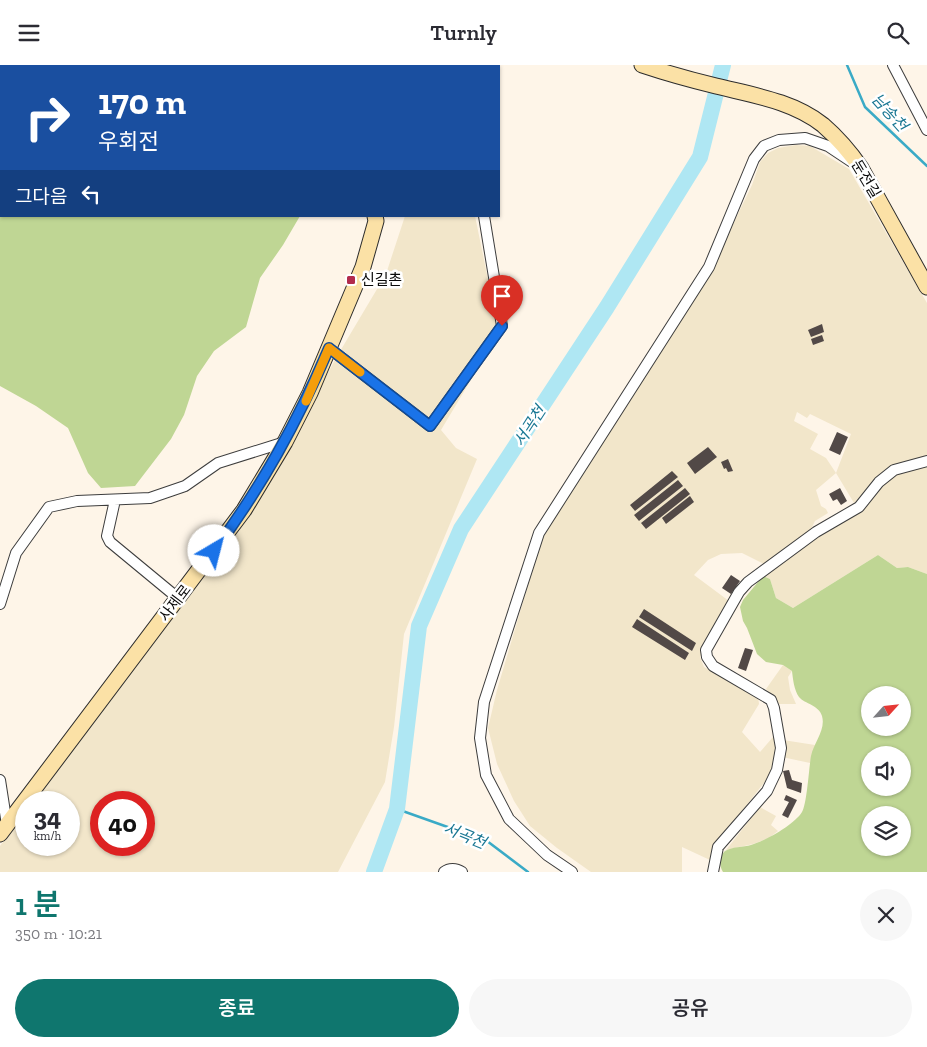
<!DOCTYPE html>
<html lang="ko">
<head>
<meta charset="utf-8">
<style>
  body { margin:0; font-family:"Zilla Slab","Noto Sans KR",serif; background:#f7f7f7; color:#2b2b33; height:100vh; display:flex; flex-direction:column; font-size:19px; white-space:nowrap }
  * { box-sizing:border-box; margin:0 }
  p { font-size:16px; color:#7c7c81 }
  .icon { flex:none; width:28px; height:28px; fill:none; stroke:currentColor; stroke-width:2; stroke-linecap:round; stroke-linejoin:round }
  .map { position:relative; height:807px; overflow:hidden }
  .drawer { display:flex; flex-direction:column; background:#fff; flex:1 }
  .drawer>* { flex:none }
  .top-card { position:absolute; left:0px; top:0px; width:500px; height:152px; box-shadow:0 1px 4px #0004; background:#1a4fa0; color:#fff; overflow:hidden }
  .needle { width:32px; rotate:63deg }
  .tools { position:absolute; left:861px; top:621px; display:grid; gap:10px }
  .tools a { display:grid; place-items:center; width:50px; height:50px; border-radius:50%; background:#fff; box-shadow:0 1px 4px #0004; font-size:25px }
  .speed { position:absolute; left:15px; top:726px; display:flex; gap:10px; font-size:25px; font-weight:700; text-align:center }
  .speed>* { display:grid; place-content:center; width:65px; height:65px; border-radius:50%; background:#fff; box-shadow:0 1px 4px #0004; line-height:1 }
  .speed small { font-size:12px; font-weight:400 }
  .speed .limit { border:8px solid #d22; background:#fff; color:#111 }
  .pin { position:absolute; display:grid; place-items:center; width:42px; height:42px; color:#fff; margin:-51px -21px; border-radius:50% 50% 50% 0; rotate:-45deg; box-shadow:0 0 5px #0007 }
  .pin .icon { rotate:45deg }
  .me { position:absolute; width:55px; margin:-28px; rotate:37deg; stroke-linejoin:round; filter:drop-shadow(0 0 4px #0008) }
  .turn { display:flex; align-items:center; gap:18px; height:105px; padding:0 15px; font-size:22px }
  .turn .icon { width:65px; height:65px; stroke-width:2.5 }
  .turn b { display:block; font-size:35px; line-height:42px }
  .then { display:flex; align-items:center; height:48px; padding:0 15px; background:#0003; gap:10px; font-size:19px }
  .round { display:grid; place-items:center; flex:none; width:52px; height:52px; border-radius:26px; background:#f7f7f7 }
  .overview { display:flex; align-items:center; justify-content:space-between; height:85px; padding:0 15px }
  h1 { font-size:30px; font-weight:600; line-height:38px; color:#0f766e }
  .primary-button { display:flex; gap:10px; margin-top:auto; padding:10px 15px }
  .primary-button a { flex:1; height:58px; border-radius:30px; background:#0f766e; color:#fff; font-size:20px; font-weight:600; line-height:58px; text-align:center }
  .primary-button a+a { background:#f7f7f7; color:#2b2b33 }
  header { display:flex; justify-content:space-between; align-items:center; height:65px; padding:0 15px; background:#fff; font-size:22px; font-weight:600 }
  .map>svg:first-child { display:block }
  .farmland { fill:#f2e6ca; fill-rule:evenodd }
  .forest { fill:#bfd694; fill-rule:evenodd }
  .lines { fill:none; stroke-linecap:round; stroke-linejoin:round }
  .stream { stroke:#3aaac6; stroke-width:2.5 }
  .river { stroke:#afe7f3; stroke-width:16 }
  .building { fill:#524947 }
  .street-casing { stroke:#3d3d3d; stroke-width:12 }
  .secondary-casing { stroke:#2c2c2c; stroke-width:17 }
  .street { stroke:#fff; stroke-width:10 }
  .secondary { stroke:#fbe1a6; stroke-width:15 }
  .route-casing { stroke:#114b97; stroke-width:12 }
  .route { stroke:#1a73e8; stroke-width:9 }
  .slow { stroke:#f59e0b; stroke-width:9 }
  .poi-dot { fill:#b22a4c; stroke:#fff; stroke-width:2 }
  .labels { text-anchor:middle; stroke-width:5; stroke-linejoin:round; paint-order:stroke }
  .street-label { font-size:15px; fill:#0a0a0a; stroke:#fff }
  .poi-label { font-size:15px; fill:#0a0a0a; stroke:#fff; text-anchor:start }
  .water-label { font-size:16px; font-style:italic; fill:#1b7894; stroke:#fff }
</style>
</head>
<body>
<header><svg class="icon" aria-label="menu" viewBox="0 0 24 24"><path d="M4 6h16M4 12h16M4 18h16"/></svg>Turnly<svg class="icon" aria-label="search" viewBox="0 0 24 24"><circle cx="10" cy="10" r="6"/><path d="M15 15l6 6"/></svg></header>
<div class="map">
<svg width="927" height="807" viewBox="0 0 927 807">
  <rect width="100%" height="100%" fill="#fef5e8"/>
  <path class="farmland" d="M796,80L810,81L849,104L927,238V390L899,400L874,415L859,434L854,438L836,408L816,425L821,441L826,444L828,448L815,456L810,466L766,500L742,488L721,489L708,495L694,510L729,536L700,592L704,602L758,631L759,639L742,667L760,687L773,672L777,677L775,697L767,714L713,783L710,795L682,782V807H591L557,783L530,761L514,736L497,699L488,663L497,625L543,469L705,217L752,120L760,97L768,88L778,83ZM797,347L807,353L810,349L851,369L836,408L826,393L810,384L818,369L794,356Z
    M405,151H475L499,268L441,365L456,383L477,394L404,569L394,662L385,717L338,807H0V781L26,746V780H69V738L33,737L271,412L336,293L386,209ZM101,738H144V780H101Z
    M927,400V509L908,502L897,503L878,490L793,543L776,533L770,514L763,511L891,411Z
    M783,600L792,606L788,612L790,625L796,639H779L774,632L766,624Z
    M783,675L815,680L810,698L782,692Z
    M760,742L776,751L771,760L778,766L769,773L753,779L726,785Z"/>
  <path class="forest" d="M0,0H255V1H1V151H300L283,180L260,213L246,262L214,286L197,311L184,350L171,374L135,421L101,423L88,408L68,363L36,341L0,321Z
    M878,490L897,503L908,502L927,509V807H723C719,801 719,791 725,786C731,782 744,782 751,780C765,776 794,760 802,747C807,739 809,702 811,691C814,677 826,665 822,651C819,640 805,639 799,632C794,625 793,614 792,606L783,600L766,597L757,589L747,563L743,556L740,542L743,535L763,511L770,514L776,533L793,543ZM870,630H902V662H870ZM870,690H902V722H870ZM870,750H902V782H870Z"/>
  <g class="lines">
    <path class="stream" d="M847,0L865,42L927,101
      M397,744L487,776L528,807"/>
    <path class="river" d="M374,807L397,744L419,561L461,464L607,242L700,92L723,0"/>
  </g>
  <path class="building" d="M822,259L824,267L811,272L808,265Z
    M822,270L824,276L813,280L811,274Z
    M837,367L848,372L840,390L829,385Z
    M708,382L717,392L695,409L687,398Z
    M728,394L733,406L728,407L726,403L724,404L721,397Z
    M672,406L678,412L635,446L630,440Z
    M678,415L683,421L639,456L634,450Z
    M685,423L690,429L646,464L641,458Z
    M840,423L847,436L841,440L837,434L833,436L829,429Z
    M690,431L694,437L666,459L662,453Z
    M731,510L740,516L731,529L722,523Z
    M644,544L696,578L692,586L639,552Z
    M637,554L689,588L685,595L632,562Z
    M745,583L753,585L746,606L738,603Z
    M789,705L792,715L802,718L801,728L787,723L783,706Z
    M786,730L797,735L788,753L782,750L789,737L784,735Z"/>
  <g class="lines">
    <defs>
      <path id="street" d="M461,0V1
        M893,0L927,65
        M329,283L430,361L502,261L484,151
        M115,435L107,471L110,477L179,534
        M0,539L16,488L49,442L77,436L150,433L185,421L218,398L285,377
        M0,715L7,760
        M444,807C449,803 456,803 462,807
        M572,807L547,790L509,754L486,710L480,673L484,637L539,468L709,202L754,94L764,81L779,75L805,73L828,81L852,97
        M713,807L718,782L767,726L777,705L781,683L774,643L771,635L713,601L707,592L706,585L739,527L748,517L816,467L859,442L879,417L894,405L927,396"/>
      <path id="secondary" d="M340,0V1
        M642,0C666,8 691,15 716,21C752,30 793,36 823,60C838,73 850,87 861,103L927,222
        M0,769L244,445L285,377L310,328L363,202L376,156L375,151"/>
    </defs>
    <use href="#street" class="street-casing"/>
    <use href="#secondary" class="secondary-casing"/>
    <use href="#street" class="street"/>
    <use href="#secondary" class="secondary"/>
  </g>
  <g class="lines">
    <defs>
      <path id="route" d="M214,486C262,421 297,358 329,283L430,361L502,261"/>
    </defs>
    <use href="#route" class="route-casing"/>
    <use href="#route" class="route"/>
    <path class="slow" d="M306,336L329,283L360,307"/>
  </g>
  <rect class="poi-dot" x="346" y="210" width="10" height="10" rx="2.5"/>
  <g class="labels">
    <g class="street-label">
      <text transform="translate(866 114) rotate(59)" y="5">둔전길</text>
      <text transform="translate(175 538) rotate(-53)" y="5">사제로</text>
    </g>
    <g class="poi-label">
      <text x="361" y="220">신길촌</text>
    </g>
    <g class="water-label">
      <text transform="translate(890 47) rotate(48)" y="6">남송천</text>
      <text transform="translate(529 361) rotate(-57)" y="6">서곡천</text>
      <text transform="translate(465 770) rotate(22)" y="6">서곡천</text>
    </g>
  </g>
</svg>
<div class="tools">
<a><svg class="needle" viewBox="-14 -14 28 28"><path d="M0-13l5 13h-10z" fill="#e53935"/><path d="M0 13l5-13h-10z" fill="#7c7c81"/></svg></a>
<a><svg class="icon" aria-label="sound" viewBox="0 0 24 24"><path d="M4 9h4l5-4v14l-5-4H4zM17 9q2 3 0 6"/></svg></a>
<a><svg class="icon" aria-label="layers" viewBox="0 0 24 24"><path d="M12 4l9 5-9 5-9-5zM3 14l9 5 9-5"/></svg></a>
</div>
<div class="speed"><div>34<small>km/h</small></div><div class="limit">40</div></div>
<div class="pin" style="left:502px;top:261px;background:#d93025"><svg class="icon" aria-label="arrive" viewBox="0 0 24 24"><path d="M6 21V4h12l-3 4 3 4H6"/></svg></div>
<svg class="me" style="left:214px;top:486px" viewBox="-20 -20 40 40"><circle r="19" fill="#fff"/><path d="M0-13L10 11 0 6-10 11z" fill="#1a73e8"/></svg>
<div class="top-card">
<div class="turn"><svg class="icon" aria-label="right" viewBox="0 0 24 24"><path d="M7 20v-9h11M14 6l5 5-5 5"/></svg><div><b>170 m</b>우회전</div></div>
<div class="then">그다음<svg class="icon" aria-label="left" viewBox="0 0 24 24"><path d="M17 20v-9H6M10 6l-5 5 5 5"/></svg></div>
</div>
</div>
<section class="drawer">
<div class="overview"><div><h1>1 분</h1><p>350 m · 10:21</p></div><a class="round"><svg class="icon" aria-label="close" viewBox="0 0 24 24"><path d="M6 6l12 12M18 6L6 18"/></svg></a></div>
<div class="primary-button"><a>종료</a><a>공유</a></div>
</section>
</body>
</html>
